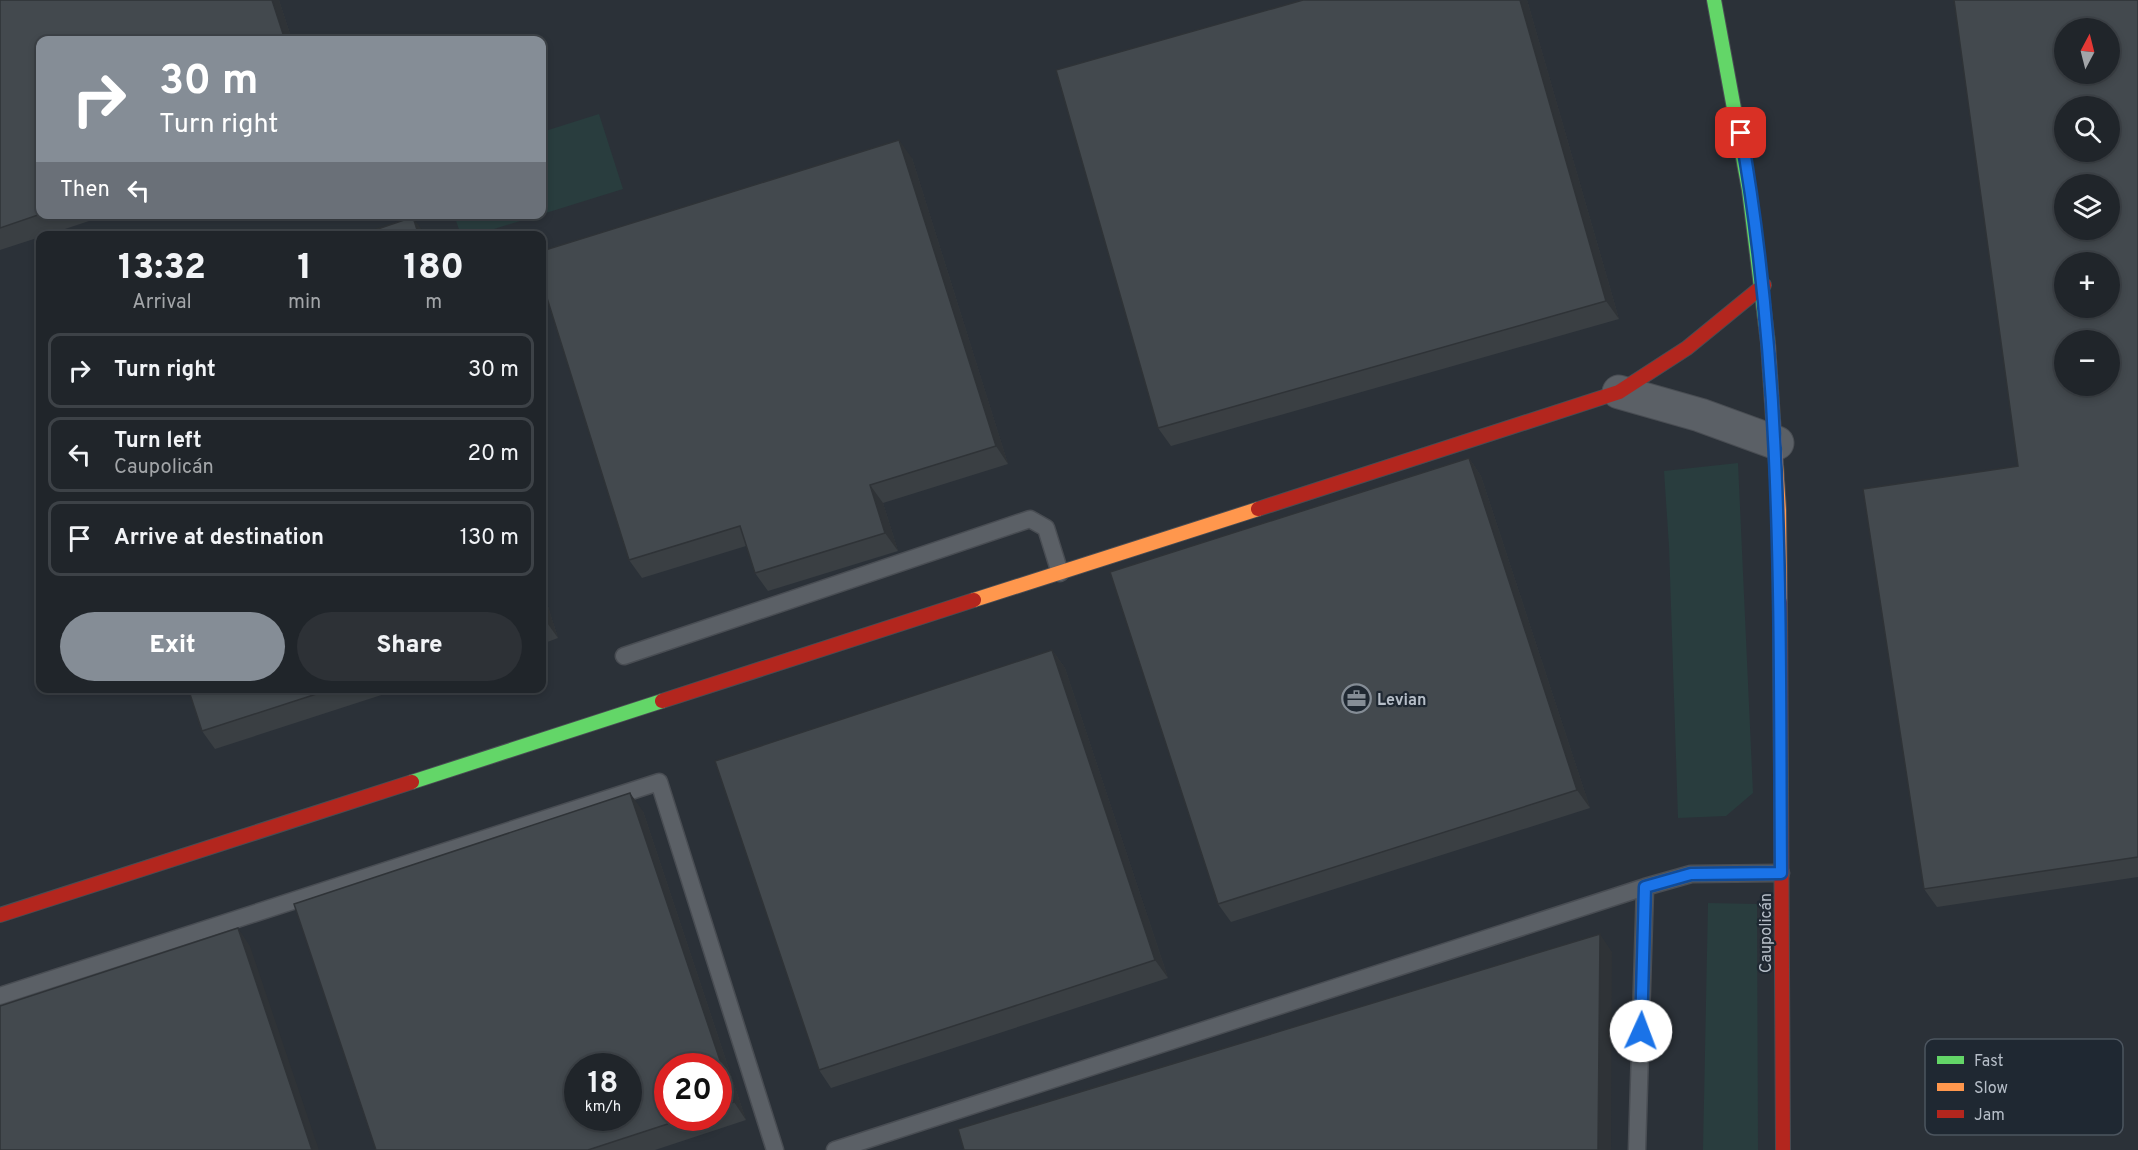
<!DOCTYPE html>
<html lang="en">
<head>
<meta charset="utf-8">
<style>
  body { margin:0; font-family:Overpass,sans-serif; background:#2d3136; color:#f1f3f6; height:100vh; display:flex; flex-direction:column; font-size:22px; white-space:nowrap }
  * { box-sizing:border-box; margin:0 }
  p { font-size:20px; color:#a2a5a8 }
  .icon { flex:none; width:33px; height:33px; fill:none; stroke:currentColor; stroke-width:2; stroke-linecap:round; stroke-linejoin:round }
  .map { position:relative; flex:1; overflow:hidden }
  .side { position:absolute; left:36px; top:231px; width:510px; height:462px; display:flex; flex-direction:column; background:#20252a; border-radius:12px; box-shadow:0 3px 9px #0003,0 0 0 2px #3d4247 }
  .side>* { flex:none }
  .banner { position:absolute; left:36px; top:36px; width:510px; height:183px; border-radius:12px; box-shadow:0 3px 9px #0003,0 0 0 2px #3d4247; background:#858d96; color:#fff; overflow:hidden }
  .needle { width:39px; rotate:7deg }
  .buttons { position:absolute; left:2054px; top:18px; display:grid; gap:12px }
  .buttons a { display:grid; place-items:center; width:66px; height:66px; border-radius:50%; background:#20252a; box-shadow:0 3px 9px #0003,0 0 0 2px #3d4247; font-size:30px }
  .speed { position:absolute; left:564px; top:1053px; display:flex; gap:12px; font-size:30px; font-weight:700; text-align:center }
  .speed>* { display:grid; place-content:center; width:78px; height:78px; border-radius:50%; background:#20252a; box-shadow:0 3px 9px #0003,0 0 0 2px #3d4247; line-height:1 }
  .speed small { font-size:15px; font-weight:400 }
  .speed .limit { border:9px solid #d22; background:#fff; color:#111 }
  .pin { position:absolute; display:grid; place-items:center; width:51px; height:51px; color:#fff; margin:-26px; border-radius:12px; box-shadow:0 3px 9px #0006 }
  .me { position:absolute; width:66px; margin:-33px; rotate:2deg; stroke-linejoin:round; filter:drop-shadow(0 0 4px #0008) }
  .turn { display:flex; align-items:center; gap:21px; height:126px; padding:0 24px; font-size:27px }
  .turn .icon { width:78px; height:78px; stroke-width:2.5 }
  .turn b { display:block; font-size:42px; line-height:51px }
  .then { display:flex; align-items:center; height:57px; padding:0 24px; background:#0003; gap:12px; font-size:22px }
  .eta { display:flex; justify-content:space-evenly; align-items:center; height:102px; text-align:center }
  .eta b { font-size:36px; font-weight:800; line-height:42px }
  .cta { display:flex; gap:12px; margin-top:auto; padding:12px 24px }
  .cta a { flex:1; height:69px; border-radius:36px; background:#858d96; color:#fff; font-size:24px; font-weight:800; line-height:69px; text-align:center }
  .cta a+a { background:#2d3136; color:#f1f3f6 }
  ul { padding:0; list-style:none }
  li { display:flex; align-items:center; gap:18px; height:75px; margin:0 12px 9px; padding:0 12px; border:3px solid #3d4247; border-radius:12px }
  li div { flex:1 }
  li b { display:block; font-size:22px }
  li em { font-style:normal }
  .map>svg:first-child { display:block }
  .green { fill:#293d3e }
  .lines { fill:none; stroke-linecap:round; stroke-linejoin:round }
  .lane-casing { stroke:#494d53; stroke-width:19 }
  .street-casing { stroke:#494d53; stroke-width:35 }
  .fast-casing { stroke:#494d53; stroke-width:16 }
  .slow-casing { stroke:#494d53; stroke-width:16 }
  .jam-casing { stroke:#494d53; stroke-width:16 }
  .lane { stroke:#5b6066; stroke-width:16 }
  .street { stroke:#5b6066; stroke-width:33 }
  .fast { stroke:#63d668; stroke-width:14 }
  .slow { stroke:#ff974d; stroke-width:14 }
  .jam { stroke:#b3261e; stroke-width:14 }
  .wall { fill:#3a3f43; fill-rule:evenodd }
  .shaded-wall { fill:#2f3337 }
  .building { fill:#43494e; stroke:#2f3337; stroke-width:1.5; fill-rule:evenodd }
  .route-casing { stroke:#114b97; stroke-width:15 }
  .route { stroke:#1a73e8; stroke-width:10 }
  .labels { text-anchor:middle; stroke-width:4.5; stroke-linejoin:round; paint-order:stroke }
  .poi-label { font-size:16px; font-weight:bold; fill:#b6bec8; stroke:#1f2832; text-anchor:start }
  .street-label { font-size:16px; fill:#b6bec8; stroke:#1f2832 }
  .key { fill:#1f2832; stroke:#4c555f; stroke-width:1.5 }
  .key-label { font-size:16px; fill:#b6bec8 }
</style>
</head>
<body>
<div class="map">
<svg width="2138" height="1150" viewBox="0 0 2138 1150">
  <rect width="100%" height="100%" fill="#2b3138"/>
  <path class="green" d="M599,114L623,189L475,235H461L454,215L542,214V132Z
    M1738,463L1753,793L1726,816L1678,818L1669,546L1664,471Z
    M1708,903L1757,904L1758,1150H1703Z"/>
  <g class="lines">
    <defs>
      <path id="lane" d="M624,656L1030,519L1046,528L1060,573
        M0,996L659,782L775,1150
        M835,1150L1645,887L1691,874L1781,873
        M1637,1150L1645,887"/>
      <path id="street" d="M1619,392L1700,415L1777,443"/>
      <path id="fast" d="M1714,0L1749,190L1768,343
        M412,782L662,701"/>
      <path id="slow" d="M1768,343L1779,510L1780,602
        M974,600L1258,509"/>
      <path id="jam" d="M1258,509L1619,392L1687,348L1764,285
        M1780,602L1783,1150
        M662,701L974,600
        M0,915L412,782"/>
    </defs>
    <use href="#lane" class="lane-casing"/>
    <use href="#street" class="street-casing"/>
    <use href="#fast" class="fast-casing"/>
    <use href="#slow" class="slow-casing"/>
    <use href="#jam" class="jam-casing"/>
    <use href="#lane" class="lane"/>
    <use href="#street" class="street"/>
    <use href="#fast" class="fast"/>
    <use href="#slow" class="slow"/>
    <use href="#jam" class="jam"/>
  </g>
  <path class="wall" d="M0,0H279L292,40H40V214H110L44,236H40V237L0,250Z
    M1303,0H1527L1619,319L1171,446L1158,428Z
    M2138,0V877L1937,907L1924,889L2018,466Z
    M912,158L1008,464L883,503L898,551L768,591L755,573L746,546L642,578L629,560Z
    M1469,458L1481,476L1590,808L1231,922L1218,904Z
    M542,588L558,638L542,644Z
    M1052,650L1065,668L1168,978L831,1088L819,1070Z
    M188,688H403L215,749L202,731Z
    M643,811L746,1120L655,1150H376ZM718,1066V1118H668Z"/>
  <path class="shaded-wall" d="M272,0H279L292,40H285Z
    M1520,0H1527L1619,319L1606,301Z
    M899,140L912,158L1008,464L996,446Z
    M413,217L426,236H419Z
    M1469,458L1481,476L1590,808L1577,790Z
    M870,485L883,503L898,551L885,533Z
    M542,588L558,638L545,620L542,609Z
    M1052,650L1065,668L1168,978L1155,960Z
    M630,793L643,811L746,1120L734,1102Z
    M238,928L250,946L319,1150H312Z
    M1600,934L1612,952L1611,1150H1598Z"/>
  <path class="building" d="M0,0H272L285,40H40L41,214L0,228Z
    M1303,0H1520L1606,301L1158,428L1056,70Z
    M1954,0H2138V857L1924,889L1863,489L2018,466ZM2064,28H2109V74H2064ZM2064,106H2109V152H2064ZM2064,184H2109V230H2064ZM2064,262H2109V308H2064ZM2064,340H2109V386H2064Z
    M899,140L996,446L870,485L885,533L755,573L740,526L629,560L542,282V251Z
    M413,217L419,236H357Z
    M1469,458L1577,790L1218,904L1110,572Z
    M542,609L545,620L542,621Z
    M1052,650L1155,960L819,1070L715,761Z
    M188,688H335L202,731Z
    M630,793L734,1102L718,1107V1066H668V1118H686L588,1150H376L294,904ZM578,1066H628V1118H578Z
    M238,928L312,1150H0V1006Z
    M1600,934L1598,1150H964L958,1129Z"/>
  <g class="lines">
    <defs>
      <path id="route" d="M1641,1031L1645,887L1691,874L1781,873C1779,624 1785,379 1741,133"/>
    </defs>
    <use href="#route" class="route-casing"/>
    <use href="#route" class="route"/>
  </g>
  <defs>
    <symbol id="office-ring" viewBox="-11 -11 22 22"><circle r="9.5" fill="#1f2832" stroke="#858d96" stroke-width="1.5"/><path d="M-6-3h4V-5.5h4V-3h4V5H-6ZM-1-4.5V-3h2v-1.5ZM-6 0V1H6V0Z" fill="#858d96"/></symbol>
  </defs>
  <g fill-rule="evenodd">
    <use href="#office-ring" x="1340" y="682" width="33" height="33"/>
  </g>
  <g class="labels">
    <g class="poi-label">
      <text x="1377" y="705">Levian</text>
    </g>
    <g class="street-label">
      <text transform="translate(1765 933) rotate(-90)" y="6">Caupolicán</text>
    </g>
  </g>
  <rect x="1925" y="1039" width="198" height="96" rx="9" class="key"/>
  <rect x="1937" y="1056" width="27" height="8" fill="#63d668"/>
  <rect x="1937" y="1083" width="27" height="8" fill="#ff974d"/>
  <rect x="1937" y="1110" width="27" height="8" fill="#b3261e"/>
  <g class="key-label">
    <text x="1974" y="1066">Fast</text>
    <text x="1974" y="1093">Slow</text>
    <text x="1974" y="1120">Jam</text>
  </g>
</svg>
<div class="buttons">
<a><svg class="needle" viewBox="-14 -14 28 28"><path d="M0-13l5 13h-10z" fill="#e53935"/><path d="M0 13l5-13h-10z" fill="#a2a5a8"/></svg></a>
<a><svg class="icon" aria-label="search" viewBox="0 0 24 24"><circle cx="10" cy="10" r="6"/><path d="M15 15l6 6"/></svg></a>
<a><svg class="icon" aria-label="layers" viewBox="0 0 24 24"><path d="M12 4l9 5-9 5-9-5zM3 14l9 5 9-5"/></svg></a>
<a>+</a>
<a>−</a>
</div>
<div class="speed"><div>18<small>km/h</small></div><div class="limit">20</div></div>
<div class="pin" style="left:1741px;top:133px;background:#d93025"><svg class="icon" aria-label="arrive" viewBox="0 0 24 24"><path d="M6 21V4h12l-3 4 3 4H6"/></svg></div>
<svg class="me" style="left:1641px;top:1031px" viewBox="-20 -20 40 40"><circle r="19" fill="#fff"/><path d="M0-13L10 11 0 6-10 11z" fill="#1a73e8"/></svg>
<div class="banner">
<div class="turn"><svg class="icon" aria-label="right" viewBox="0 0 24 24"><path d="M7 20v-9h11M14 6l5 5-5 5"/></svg><div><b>30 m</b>Turn right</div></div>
<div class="then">Then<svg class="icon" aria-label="left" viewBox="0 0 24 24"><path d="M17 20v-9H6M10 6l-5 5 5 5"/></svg></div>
</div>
<section class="side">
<div class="eta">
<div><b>13:32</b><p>Arrival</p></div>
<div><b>1</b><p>min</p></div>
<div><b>180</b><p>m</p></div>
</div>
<ul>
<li><svg class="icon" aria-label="right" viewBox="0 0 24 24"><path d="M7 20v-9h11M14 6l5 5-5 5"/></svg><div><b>Turn right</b></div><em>30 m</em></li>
<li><svg class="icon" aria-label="left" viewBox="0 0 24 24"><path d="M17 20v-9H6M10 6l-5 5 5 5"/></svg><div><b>Turn left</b><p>Caupolicán</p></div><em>20 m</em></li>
<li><svg class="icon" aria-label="arrive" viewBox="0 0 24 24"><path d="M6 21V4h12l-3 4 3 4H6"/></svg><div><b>Arrive at destination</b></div><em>130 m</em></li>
</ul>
<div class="cta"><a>Exit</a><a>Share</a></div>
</section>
</div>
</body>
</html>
